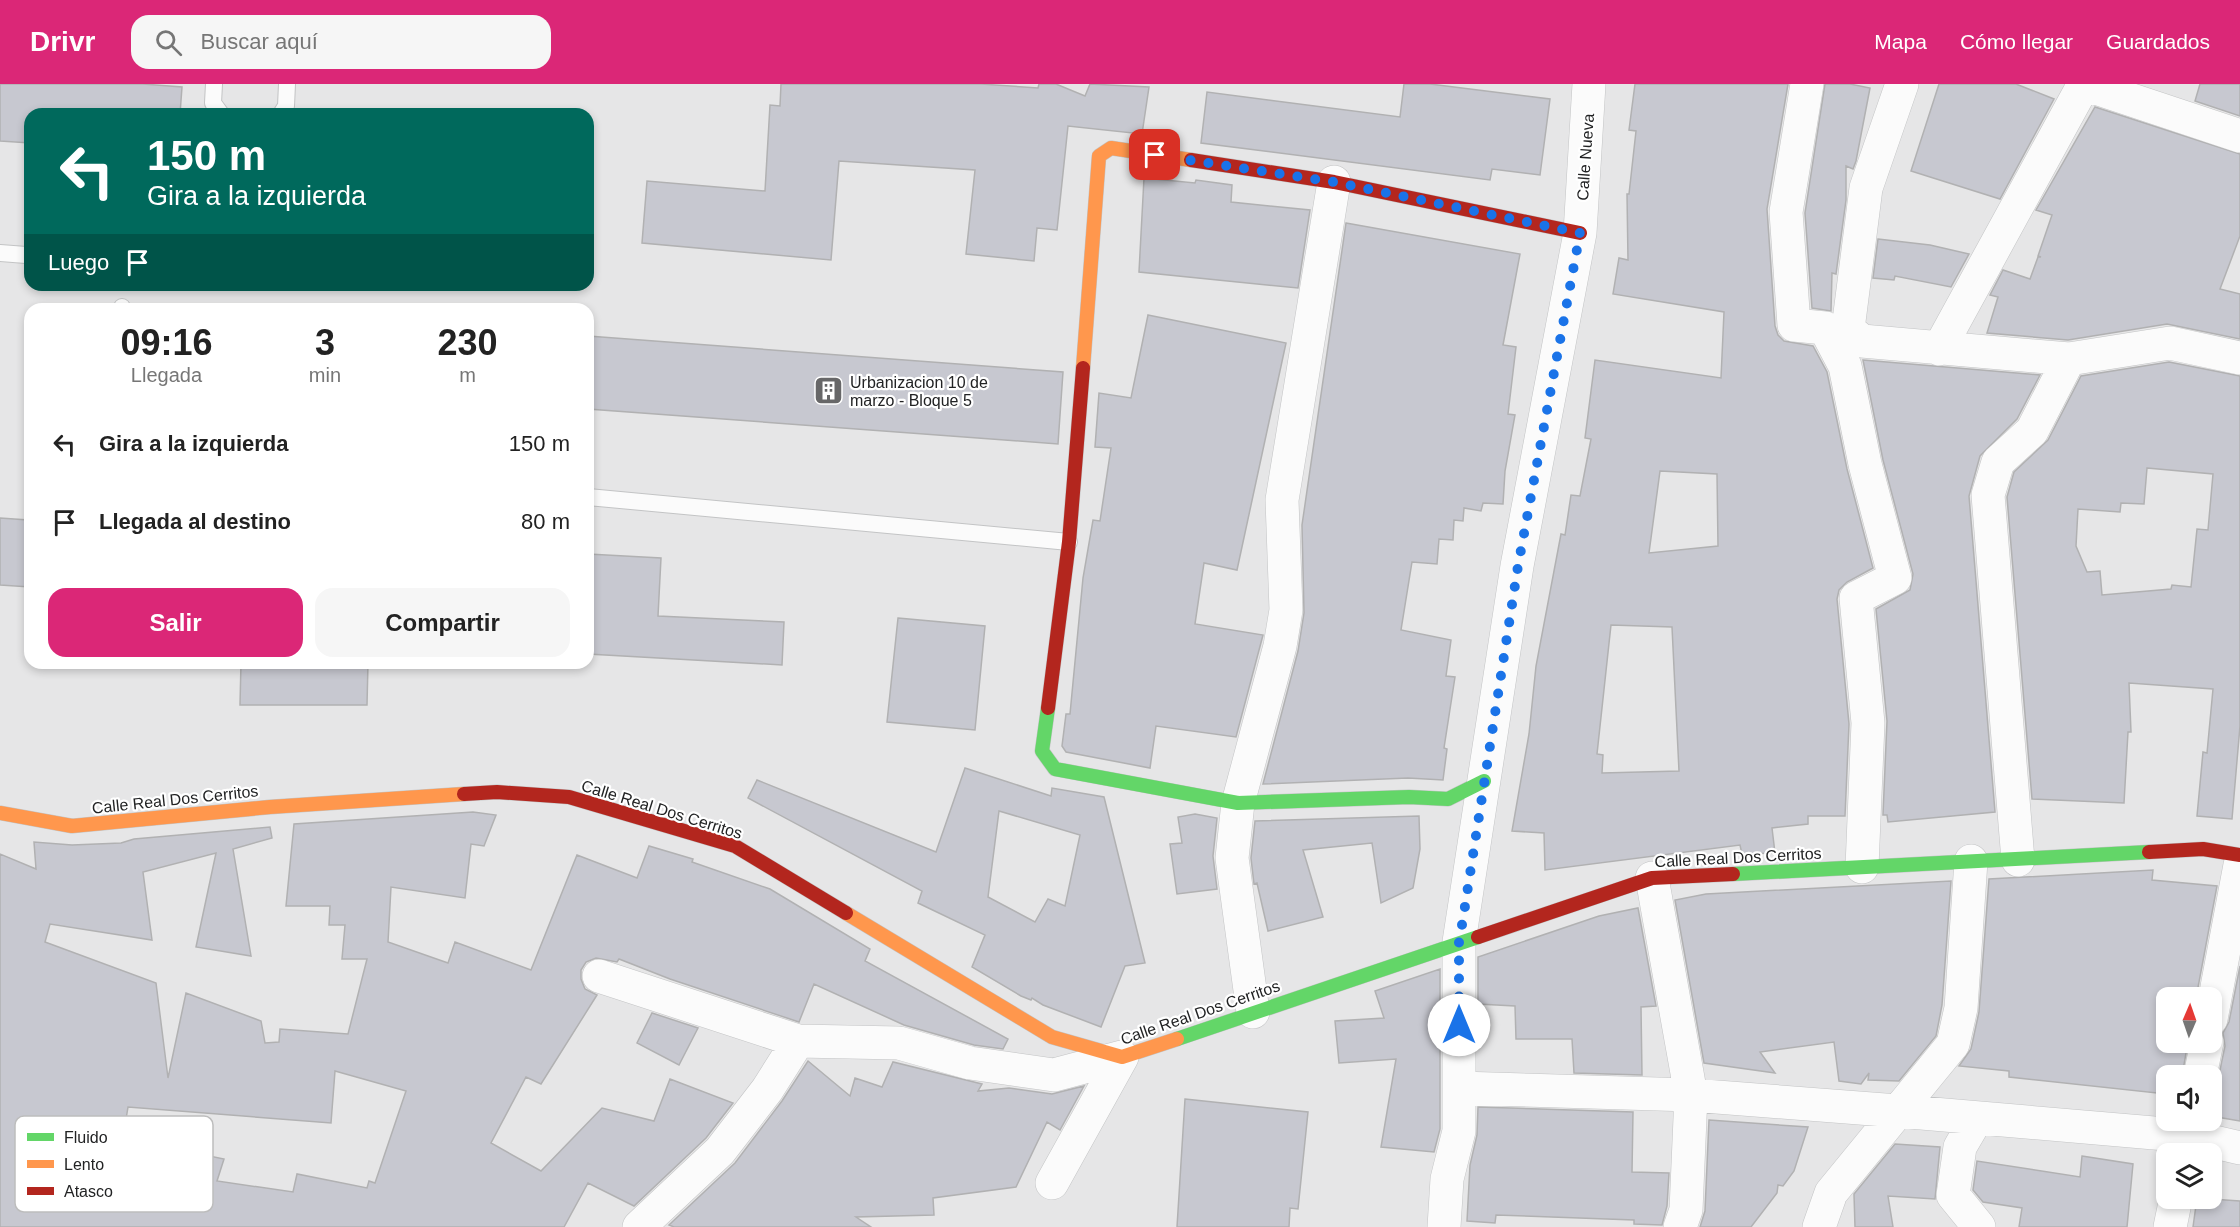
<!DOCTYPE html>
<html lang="es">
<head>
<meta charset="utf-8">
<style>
  body { margin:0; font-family:Helvetica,sans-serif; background:#f6f6f6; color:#222; height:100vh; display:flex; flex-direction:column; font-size:22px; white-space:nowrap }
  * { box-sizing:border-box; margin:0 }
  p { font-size:20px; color:#767676 }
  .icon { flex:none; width:33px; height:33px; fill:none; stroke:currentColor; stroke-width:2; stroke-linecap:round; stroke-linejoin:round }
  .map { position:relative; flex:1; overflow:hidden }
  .details { position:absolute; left:24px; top:219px; width:570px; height:366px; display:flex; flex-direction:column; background:#fff; border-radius:18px; box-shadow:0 3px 9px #0003 }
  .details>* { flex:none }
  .guide { position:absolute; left:24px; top:24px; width:570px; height:183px; border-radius:18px; box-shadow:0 3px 9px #0003; background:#00695c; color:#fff; overflow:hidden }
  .needle { width:39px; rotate:2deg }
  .tools { position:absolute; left:2156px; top:903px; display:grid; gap:12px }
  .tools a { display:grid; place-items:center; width:66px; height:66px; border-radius:12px; background:#fff; box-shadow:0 3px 9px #0003; font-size:30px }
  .pin { position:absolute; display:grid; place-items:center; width:51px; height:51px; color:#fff; margin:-26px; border-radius:12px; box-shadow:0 3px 9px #0006 }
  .me { position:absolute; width:66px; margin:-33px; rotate:0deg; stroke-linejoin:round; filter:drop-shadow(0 0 4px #0008) }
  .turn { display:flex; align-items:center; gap:21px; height:126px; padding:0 24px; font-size:27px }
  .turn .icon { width:78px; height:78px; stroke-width:2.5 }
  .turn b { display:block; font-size:42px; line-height:51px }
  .then { display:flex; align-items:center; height:57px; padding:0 24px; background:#0003; gap:12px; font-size:22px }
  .eta { display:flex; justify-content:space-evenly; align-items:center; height:102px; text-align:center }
  .eta b { font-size:36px; font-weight:700; line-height:42px }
  .button { display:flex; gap:12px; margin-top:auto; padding:12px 24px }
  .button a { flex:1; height:69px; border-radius:18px; background:#db2777; color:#fff; font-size:24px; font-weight:700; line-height:69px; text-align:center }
  .button a+a { background:#f6f6f6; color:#222 }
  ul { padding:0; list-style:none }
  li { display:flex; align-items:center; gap:18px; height:78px; padding:0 24px }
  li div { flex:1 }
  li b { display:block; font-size:22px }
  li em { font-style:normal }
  header { display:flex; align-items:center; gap:36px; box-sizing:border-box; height:84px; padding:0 30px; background:#db2777; color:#fff }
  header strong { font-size:28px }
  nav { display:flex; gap:33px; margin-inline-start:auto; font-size:21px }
  .search { width:420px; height:54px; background:#f6f6f6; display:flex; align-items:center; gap:15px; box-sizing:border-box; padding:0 21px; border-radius:18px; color:#767676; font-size:22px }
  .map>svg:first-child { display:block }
  .building { fill:#c7c8d0; stroke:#b1b1b2; stroke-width:1.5; fill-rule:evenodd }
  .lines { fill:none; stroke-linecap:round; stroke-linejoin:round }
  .lane-casing { stroke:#c3c4c5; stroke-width:18 }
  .street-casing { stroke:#c3c4c5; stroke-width:34 }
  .fast-casing { stroke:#c3c4c5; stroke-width:15 }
  .slow-casing { stroke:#c3c4c5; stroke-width:15 }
  .jam-casing { stroke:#c3c4c5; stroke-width:15 }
  .lane { stroke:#fbfbfb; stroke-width:16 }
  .street { stroke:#fbfbfb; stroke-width:33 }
  .fast { stroke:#63d668; stroke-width:14 }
  .slow { stroke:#ff974d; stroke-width:14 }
  .jam { stroke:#b3261e; stroke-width:14 }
  .route { stroke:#1a73e8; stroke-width:10; stroke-dasharray:0 18 }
  .labels { text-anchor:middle; stroke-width:4.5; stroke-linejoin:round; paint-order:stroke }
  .street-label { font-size:16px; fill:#222324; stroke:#fff }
  .poi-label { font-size:16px; fill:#222324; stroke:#fff; text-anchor:start }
  .key { fill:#fff; stroke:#bdbdbd; stroke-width:1.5 }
  .key-label { font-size:16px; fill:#222324 }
</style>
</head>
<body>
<header>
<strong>Drivr</strong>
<div class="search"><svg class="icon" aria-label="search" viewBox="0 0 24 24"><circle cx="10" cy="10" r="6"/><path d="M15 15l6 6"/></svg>Buscar aquí</div>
<nav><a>Mapa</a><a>Cómo llegar</a><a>Guardados</a></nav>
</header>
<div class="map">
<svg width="2240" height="1143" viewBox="0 0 2240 1143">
  <rect width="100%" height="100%" fill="#e6e6e7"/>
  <path class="building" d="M0,0H143L182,3L180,30H30V59L0,57Z
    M781,0H981L1038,4L1039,0H1056L1085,12L1090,0L1149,3L1142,50L1068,42L1057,146L1037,144L1034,177L966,170L975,86L839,77L831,176L642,159L647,97L765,107L770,21L780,22Z
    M1404,0H1430L1550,15L1540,91L1492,85L1490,96L1201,59L1207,8L1400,33Z
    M1635,0H1788L1767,125L1775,242L1778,251L1784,257L1813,262L1827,288L1847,385L1873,484L1847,498L1839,506L1837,515L1849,640L1845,732H1808V740L1772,744L1775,769L1742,770L1740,761L1545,786L1544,749L1512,747L1529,650L1536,582L1561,450L1565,451L1571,411L1580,412L1591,355L1585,354L1595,276L1721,294L1724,228L1613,210L1619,174L1628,176L1627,110H1629L1636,47L1629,46ZM1660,387L1717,390L1718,462L1649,469ZM1611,541L1672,543L1679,687L1602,689L1603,671L1597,670Z
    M1825,0H1850L1870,4L1856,77L1853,85L1846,82V116L1836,190L1832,189L1831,227L1812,224L1805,129Z
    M1939,0H2016L2054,15L2000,115L1911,87Z
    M2200,0H2240V32L2195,17Z
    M2095,23L2240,70V152L2220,205L2240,210V255L2167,240L2068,256L1987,249L1998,213L1990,211L2003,186L2030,195L2038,173H2041L2038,172L2052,131L2036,126Z
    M1144,94L1195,99L1196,96L1232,101L1231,118L1310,126L1298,204L1139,188Z
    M1346,139L1520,170L1503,261L1516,263L1508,330L1515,331L1505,387L1503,420L1483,419L1481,427L1464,424L1463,437L1454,436L1453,456L1439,455L1437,480L1412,478L1401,546L1451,556L1446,592L1455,593L1444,664L1447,665L1443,696L1408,694L1263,700L1298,567L1304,529L1302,441Z
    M1878,155L1930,161L1969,170L1951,203L1895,192L1894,196L1873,194Z
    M1148,231L1286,259L1237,486L1204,479L1195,540L1263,551L1236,653L1156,642L1150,684L1066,668L1062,662L1066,630H1070L1083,494L1093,436L1100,437L1111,364L1095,363L1099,309L1131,314Z
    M588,252L1063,288L1058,360L588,325Z
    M1863,276L2040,291L2017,335L1980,372L1969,412L1995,728L1888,738L1887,731H1883L1887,637L1876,525L1910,506L1913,490L1883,376Z
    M2169,278L2240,292V642L2232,735L2197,732L2203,668L2207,669L2213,605L2129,599L2131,648H2128L2124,719L2032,715L2007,413L2014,388L2048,356L2081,292ZM2147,384L2213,390L2208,446L2197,445L2191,503L2172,501L2171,505L2102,511L2100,487L2087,488L2076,462L2078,425L2120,428L2121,419L2144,420Z
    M0,434L28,436L30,503L0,501Z
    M588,470L661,474L658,532L784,538L782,581L588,570Z
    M898,534L985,542L975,646L887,638Z
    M241,579H368L367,621H240Z
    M965,684L1051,712L1052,704L1104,713L1145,879L1125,882L1101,943L1043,921L1032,914L1031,916L1021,912L972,883L985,851L918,819L922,807L748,714L757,696L936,768ZM999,727L1080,751L1065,822L1048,815L1035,838L988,813Z
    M473,728L496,731L484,762L471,760L465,814L391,803L388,858L448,879L455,858L531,886L577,771L637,794L649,762L693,775L692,778L770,805L870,865L865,877L1008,955L1003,965L974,961L904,941L814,900L799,938L670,895L619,875L617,878L596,874L586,878L581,886V895L585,905L597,911L541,1000L526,993L491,1059L541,1087L602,1024L654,1037L670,995L733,1019L706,1054L634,1122L588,1099L564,1143H0V770L36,785L34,758L72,761L121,759L134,755L270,743L272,754L233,765L251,872L196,863L216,769L143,788L152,856L50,840L45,858L156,899L168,994L186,909L261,937L265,959L279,958L280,945L348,950L367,875H342L345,841H329L330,822H286L294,740ZM335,987L406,1007L375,1099L369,1097L367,1104L297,1090L293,1108L217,1097L224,1075L123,1054L128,1023L331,1039Z
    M1195,730L1217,734L1213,772L1217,805L1177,810L1170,760L1182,759L1178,733Z
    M1419,732L1420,765L1413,804L1381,819L1372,759L1303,766L1323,833L1268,847L1257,799L1254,800L1251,774L1255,737Z
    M2153,786L2152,796L2217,802L2196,914H2166V958H2188L2182,992H2166V1010L2009,993V987L1959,982L1971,965L1979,928L1989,795Z
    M1951,797L1942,921L1936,952L1899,997L1868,996L1869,989L1861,1000L1839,997L1834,958L1760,968L1775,989L1704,979L1675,816L1706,810Z
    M1638,824L1656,922L1641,923L1642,991L1574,989L1572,955H1516L1515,922L1478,920V873L1599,832Z
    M2240,882V1037L2211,1032V1007L2218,996L2225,962L2223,949L2229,938Z
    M1440,885V926L1432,927L1440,949V1045L1434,1068L1381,1063L1396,975L1339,979L1335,937L1384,934L1375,907Z
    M652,929L698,944L679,981L637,959Z
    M808,977L850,1012L855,994L882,1003L893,978L982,1000L978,1007L1009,1004L1052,1010L1084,1002L1060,1046L1047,1038L1016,1103L933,1114L934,1131L856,1133L871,1143H674L669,1141L735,1079L782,1017Z
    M1185,1015L1308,1028L1298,1125L1290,1124L1289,1143H1177Z
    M1478,1023L1633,1028L1632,1088L1669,1089L1667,1122L1662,1141L1634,1140V1136L1496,1131L1495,1139L1467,1137L1470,1081L1477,1051Z
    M1709,1036L1808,1043L1794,1087L1783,1102L1778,1101L1777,1109L1751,1143H1700L1705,1127Z
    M1895,1060L1940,1063L1935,1115L1888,1112L1893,1143H1855L1854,1110Z
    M2082,1072L2133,1080L2127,1143H2019L2022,1124L1983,1118L1973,1106L1977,1077L2080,1093Z
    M2197,1114L2240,1117V1143H2193Z"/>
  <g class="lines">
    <defs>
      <path id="lane" d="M214,0L213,19L221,30
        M281,30L286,22L287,0
        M0,169L26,171
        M122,225V223
        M588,413L1069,458"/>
      <path id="street" d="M1807,0L1786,128L1794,241L1825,244L1845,282L1865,380L1895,494L1856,514L1868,639L1862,783
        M1902,0L1866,104L1848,245L1862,257L2069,275L2170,259L2240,274
        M2084,0L2240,52
        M1939,265L2084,0
        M2018,776L1988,411L1998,378L2032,347L2069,275
        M1652,794L1691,1011L1686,1126L1680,1143
        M599,892L798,957L899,959L970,979L1054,991L1122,973
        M1253,928L1232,774L1238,719L1280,562L1286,526L1282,416L1334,98
        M2211,935L2240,781
        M2200,992L2207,958
        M1459,1004L1691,1011L1898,1027L2189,1052L2240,1064
        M1977,1034L1960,1063L1953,1111L1979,1143
        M1052,1099L1122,973
        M639,1143L720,1067L767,1006L798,957
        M1444,1143L1447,1095L1459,1047V858L1517,482L1580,149L1589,0
        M1819,1143L1831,1109L1953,960L1961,924L1971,777
        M2170,1143L2176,1114"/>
      <path id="fast" d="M1048,624L1042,667L1055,685L1238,719L1409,713L1448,715L1484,697
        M1733,790L2149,768
        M1177,955L1478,853"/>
      <path id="slow" d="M1083,284L1099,72L1111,64L1191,76
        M0,729L72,742L270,723L464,710
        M846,829L1052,953L1122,973L1177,955"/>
      <path id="jam" d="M1191,76L1334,98L1580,149
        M1048,624L1069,458L1083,284
        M464,710L497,708L569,713L735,762L846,829
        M2149,768L2203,765L2240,771
        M1478,853L1652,794L1733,790"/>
    </defs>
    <use href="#lane" class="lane-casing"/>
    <use href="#street" class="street-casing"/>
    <use href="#fast" class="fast-casing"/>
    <use href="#slow" class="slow-casing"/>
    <use href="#jam" class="jam-casing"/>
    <use href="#lane" class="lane"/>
    <use href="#street" class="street"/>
    <use href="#fast" class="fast"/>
    <use href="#slow" class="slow"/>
    <use href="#jam" class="jam"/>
  </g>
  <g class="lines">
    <path class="route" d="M1155,71L1334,98L1580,149L1518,482L1463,835L1459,858V941"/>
  </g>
  <defs>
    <symbol id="building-square" viewBox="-11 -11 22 22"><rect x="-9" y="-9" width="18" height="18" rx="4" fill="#676768" stroke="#fff"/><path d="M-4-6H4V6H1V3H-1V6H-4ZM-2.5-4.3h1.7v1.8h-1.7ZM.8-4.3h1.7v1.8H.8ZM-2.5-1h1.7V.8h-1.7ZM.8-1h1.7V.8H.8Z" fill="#fff"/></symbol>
  </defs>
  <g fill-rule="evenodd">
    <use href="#building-square" x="812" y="290" width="33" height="33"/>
  </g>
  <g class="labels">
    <g class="street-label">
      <text transform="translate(1585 73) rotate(-86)" y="6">Calle Nueva</text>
      <text transform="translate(175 715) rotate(-6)" y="6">Calle Real Dos Cerritos</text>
      <text transform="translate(662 725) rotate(17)" y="6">Calle Real Dos Cerritos</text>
      <text transform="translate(1738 773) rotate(-3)" y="6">Calle Real Dos Cerritos</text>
      <text transform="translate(1200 928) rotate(-19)" y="6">Calle Real Dos Cerritos</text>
    </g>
    <g class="poi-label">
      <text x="850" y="304">Urbanizacion 10 de<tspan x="850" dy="18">marzo - Bloque 5</tspan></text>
    </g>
  </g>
  <rect x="15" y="1032" width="198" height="96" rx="9" class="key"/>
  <rect x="27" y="1049" width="27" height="8" fill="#63d668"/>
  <rect x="27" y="1076" width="27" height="8" fill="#ff974d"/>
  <rect x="27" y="1103" width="27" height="8" fill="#b3261e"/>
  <g class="key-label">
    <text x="64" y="1059">Fluido</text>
    <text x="64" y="1086">Lento</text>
    <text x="64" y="1113">Atasco</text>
  </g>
</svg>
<div class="tools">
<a><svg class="needle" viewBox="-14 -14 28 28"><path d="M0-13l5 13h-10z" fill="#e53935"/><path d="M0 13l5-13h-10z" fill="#767676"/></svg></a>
<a><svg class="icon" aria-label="sound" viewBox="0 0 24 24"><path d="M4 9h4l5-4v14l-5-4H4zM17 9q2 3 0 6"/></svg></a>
<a><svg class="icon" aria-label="layers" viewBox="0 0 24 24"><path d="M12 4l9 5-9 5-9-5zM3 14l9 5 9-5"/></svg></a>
</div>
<div class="pin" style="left:1155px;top:71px;background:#d93025"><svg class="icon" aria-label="arrive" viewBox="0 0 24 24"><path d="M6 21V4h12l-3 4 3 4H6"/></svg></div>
<svg class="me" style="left:1459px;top:941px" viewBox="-20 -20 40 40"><circle r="19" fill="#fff"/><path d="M0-13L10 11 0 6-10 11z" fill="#1a73e8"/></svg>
<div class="guide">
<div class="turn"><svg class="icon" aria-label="left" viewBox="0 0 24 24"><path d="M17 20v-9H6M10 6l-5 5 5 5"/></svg><div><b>150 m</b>Gira a la izquierda</div></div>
<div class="then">Luego<svg class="icon" aria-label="arrive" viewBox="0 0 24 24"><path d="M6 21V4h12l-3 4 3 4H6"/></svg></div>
</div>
<section class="details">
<div class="eta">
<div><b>09:16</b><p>Llegada</p></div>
<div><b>3</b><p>min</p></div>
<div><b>230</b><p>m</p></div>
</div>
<ul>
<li><svg class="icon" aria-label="left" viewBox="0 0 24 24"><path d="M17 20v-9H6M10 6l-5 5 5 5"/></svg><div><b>Gira a la izquierda</b></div><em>150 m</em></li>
<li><svg class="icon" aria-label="arrive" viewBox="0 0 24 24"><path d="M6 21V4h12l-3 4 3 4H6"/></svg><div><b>Llegada al destino</b></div><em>80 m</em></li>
</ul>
<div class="button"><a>Salir</a><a>Compartir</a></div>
</section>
</div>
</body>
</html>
